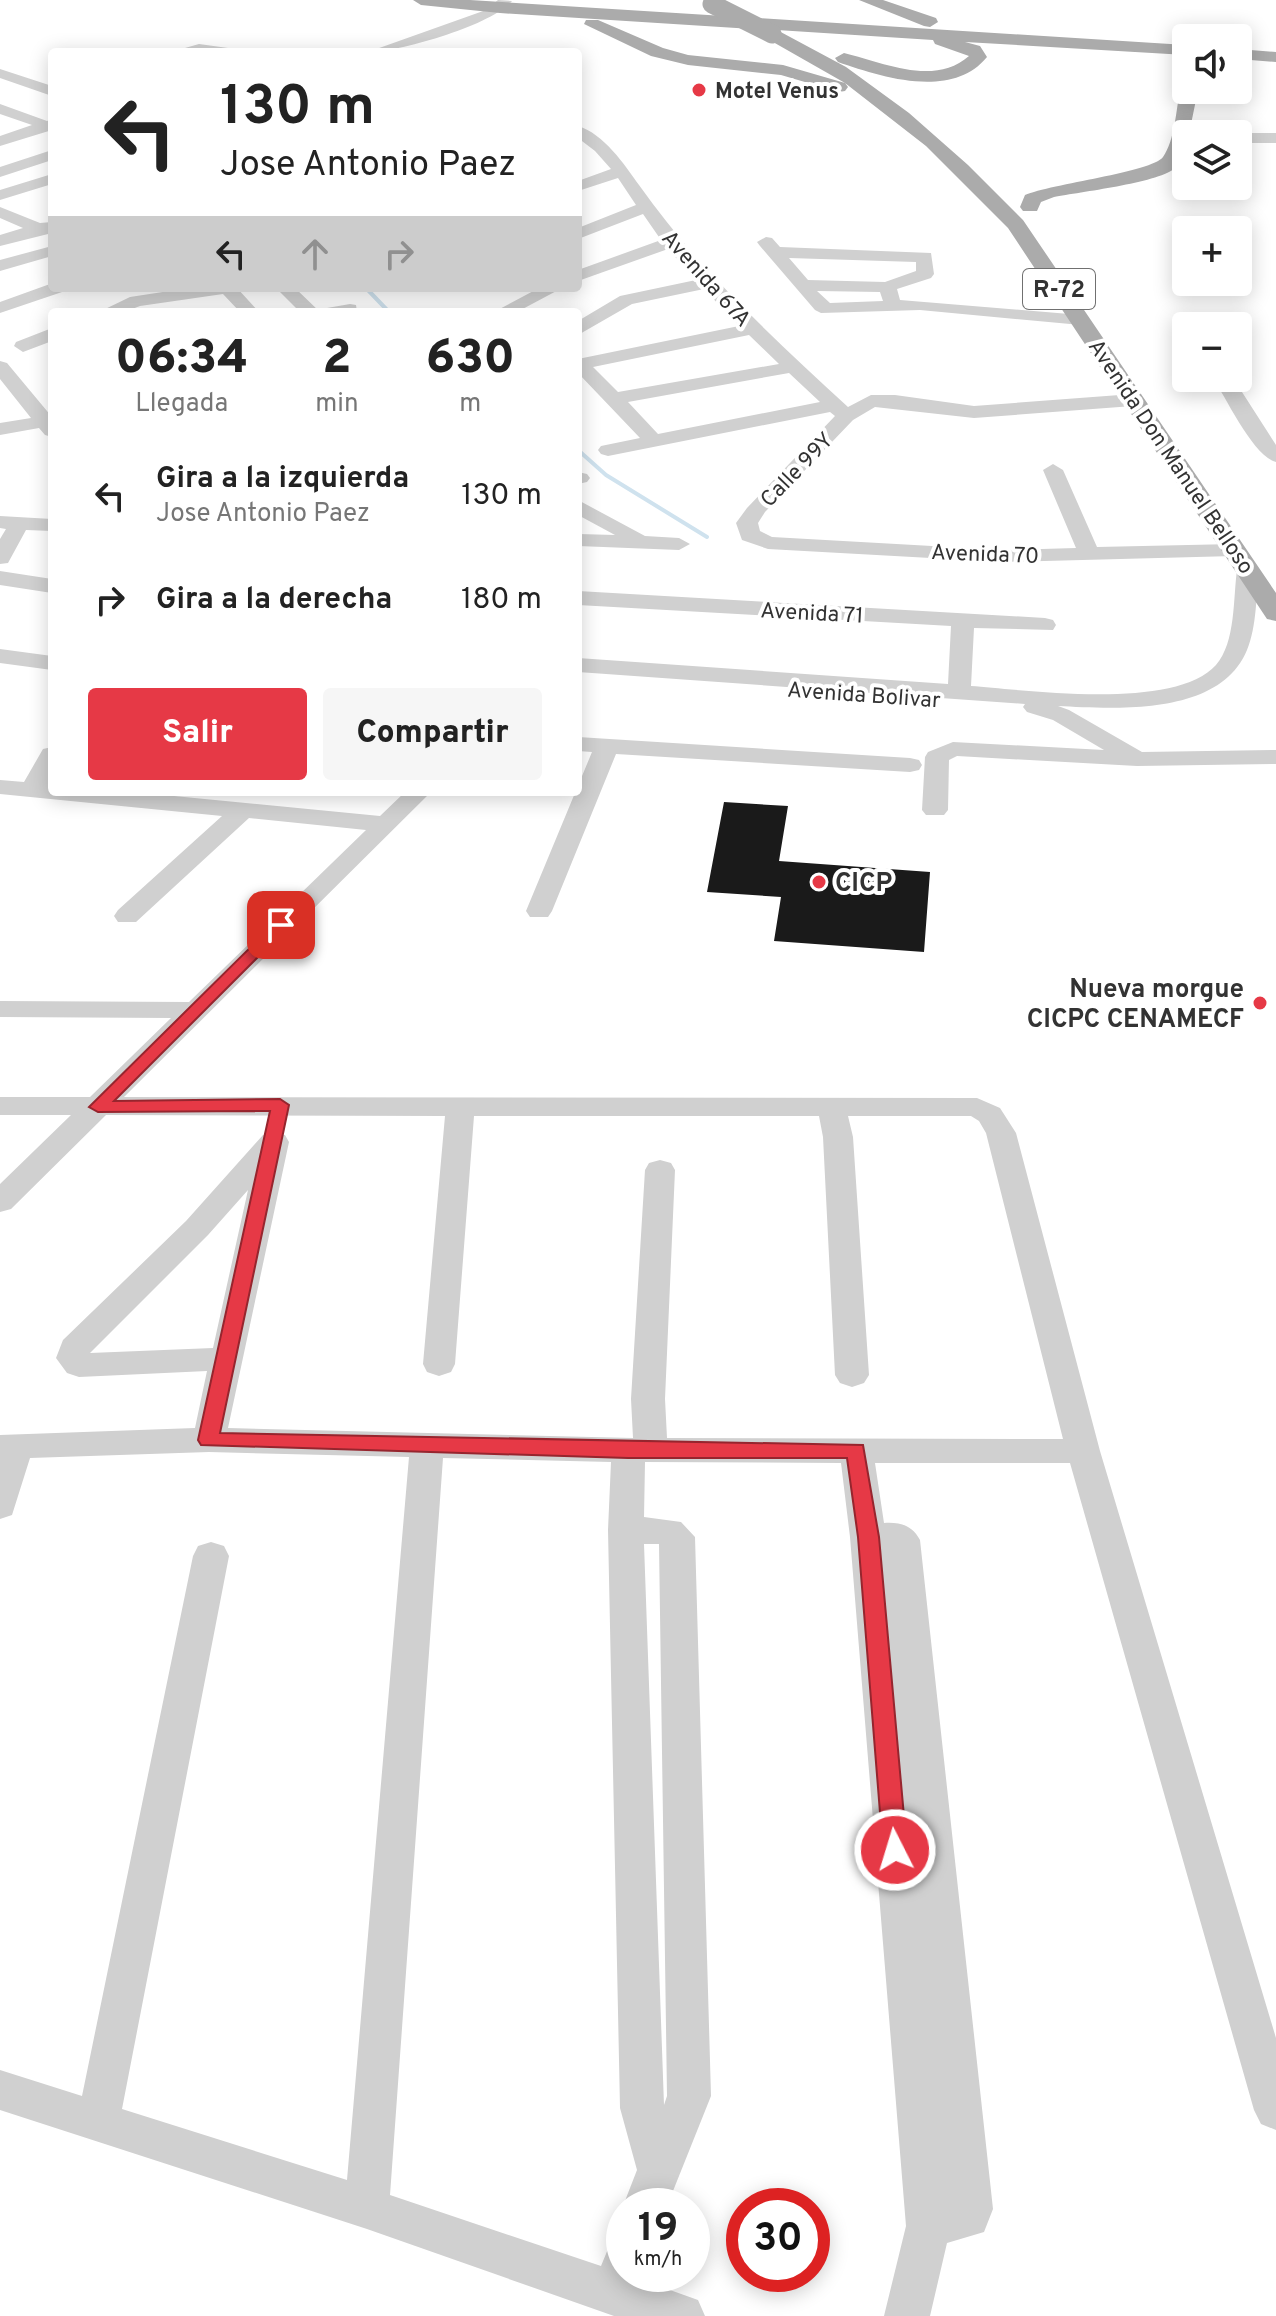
<!DOCTYPE html>
<html lang="es">
<head>
<meta charset="utf-8">
<style>
  body { margin:0; font-family:Overpass,sans-serif; background:#f6f6f6; color:#222; height:100vh; display:flex; flex-direction:column; font-size:30px; white-space:nowrap }
  * { box-sizing:border-box; margin:0 }
  p { font-size:26px; color:#767676 }
  .icon { flex:none; width:44px; height:44px; fill:none; stroke:currentColor; stroke-width:2; stroke-linecap:round; stroke-linejoin:round }
  .map { position:relative; flex:1; overflow:hidden }
  .details { position:absolute; left:48px; top:308px; width:534px; height:488px; display:flex; flex-direction:column; background:#fff; border-radius:8px; box-shadow:0 4px 20px #0003 }
  .details>* { flex:none }
  .guide { position:absolute; left:48px; top:48px; width:534px; height:244px; border-radius:8px; box-shadow:0 4px 20px #0003; background:#fff; color:#222; overflow:hidden }
  .buttons { position:absolute; left:1172px; top:24px; display:grid; gap:16px }
  .buttons a { display:grid; place-items:center; width:80px; height:80px; border-radius:8px; background:#fff; box-shadow:0 4px 20px #0003; font-size:40px }
  .speed { position:absolute; left:606px; top:2188px; display:flex; gap:16px; font-size:40px; font-weight:700; text-align:center }
  .speed>* { display:grid; place-content:center; width:104px; height:104px; border-radius:50%; background:#fff; box-shadow:0 4px 20px #0003; line-height:1 }
  .speed small { font-size:20px; font-weight:400 }
  .speed .limit { border:12px solid #d22; background:#fff; color:#111 }
  .pin { position:absolute; display:grid; place-items:center; width:68px; height:68px; color:#fff; margin:-34px; border-radius:16px; box-shadow:0 4px 12px #0006 }
  .me { position:absolute; width:88px; margin:-44px; rotate:355deg; stroke-linejoin:round; filter:drop-shadow(0 0 6px #0008) }
  .turn { display:flex; align-items:center; gap:28px; height:168px; padding:0 40px; font-size:36px }
  .turn .icon { width:104px; height:104px; stroke-width:2.5 }
  .turn b { display:block; font-size:56px; line-height:68px }
  .lanes { display:flex; align-items:center; height:76px; padding:0 40px; background:#0003; justify-content:center; gap:40px; direction:ltr }
  .lanes .off { opacity:.35 }
  .eta { display:flex; justify-content:space-evenly; align-items:center; height:136px; text-align:center }
  .eta b { font-size:48px; font-weight:800; line-height:56px }
  .primary-button { display:flex; gap:16px; margin-top:auto; padding:16px 40px }
  .primary-button a { flex:1; height:92px; border-radius:8px; background:#e63946; color:#fff; font-size:32px; font-weight:800; line-height:92px; text-align:center }
  .primary-button a+a { background:#f6f6f6; color:#222 }
  ul { padding:0; list-style:none }
  li { display:flex; align-items:center; gap:24px; height:104px; padding:0 40px }
  li div { flex:1 }
  li b { display:block; font-size:30px }
  li em { font-style:normal }
  .map>svg:first-child { display:block }
  .lines { fill:none; stroke-linecap:round; stroke-linejoin:round }
  .stream { stroke:#cfe2ee; stroke-width:4 }
  .building { fill:#1a1a1a }
  .minor { fill:#d0d0d0; fill-rule:evenodd }
  .major { fill:#ababab; fill-rule:evenodd }
  .major-bridge { stroke:#ababab; stroke-width:19 }
  .route { fill:#e63946; stroke:#96252e; stroke-width:2 }
  .poi-dot { fill:#e63946; stroke:#fff; stroke-width:3 }
  .labels { text-anchor:middle; stroke-width:8; stroke-linejoin:round; paint-order:stroke }
  .far-poi-label { font-size:22px; font-weight:bold; fill:#333; stroke:#fff; text-anchor:start }
  .far-street-label { font-size:22px; fill:#333; stroke:#fff }
  .shield { fill:#fff; stroke:#707070; stroke-width:2 }
  .shield-label { font-size:24px; font-weight:bold; fill:#333 }
  .poi-label { font-size:26px; font-weight:bold; fill:#333; stroke:#fff; text-anchor:start }
</style>
</head>
<body>
<div class="map">
<svg width="1276" height="2316" viewBox="0 0 1276 2316">
  <rect width="100%" height="100%" fill="#fff"/>
  <g class="lines">
    <path class="stream" d="M366,288L389,312
      M578,450L606,475L707,537"/>
  </g>
  <path class="building" d="M724,802L788,806L779,861L930,872L924,952L774,941L781,897L707,892Z"/>
  <g class="lines">
    <path class="minor" d="M498,0L512,1C492,25 399,52 368,52L486,10Z
      M199,44L228,48L235,52H171Z
      M0,69L52,86V96L0,78Z
      M0,104L47,121L52,119V130L0,146V136L32,125L0,114Z
      M578,126C604,134 624,164 639,185C701,272 769,334 848,407L871,395H895L974,406L1133,394L1143,400L1133,406L974,418L875,407L853,420L765,512L758,523L760,531L772,537L1003,550L1076,548L1043,470L1053,464L1063,470L1097,547L1234,544L1245,550L1234,556L1003,562L768,549L742,540L736,523L747,508L835,416L830,412L608,456L601,454L598,450L601,446L640,438L578,373V359L739,326L704,289L632,304L578,335V321L620,296L696,280L668,249L578,281V270L661,240L643,214L578,239V228L636,205L618,178L578,191V181L611,169L595,151L578,138ZM749,335L779,364L618,392L593,367ZM789,373L820,402L658,434L628,402Z
      M1238,133H1276V143H1238V134H1235Z
      M52,150V160L0,177V167Z
      M52,174V184L0,200V190Z
      M0,207L40,223L52,222V233L0,246V235L23,228L0,218Z
      M766,237L772,238L780,247L931,253L934,274L931,278L897,289L900,300L1081,315L1090,320L1081,325L920,310L821,313L815,310L760,246L757,242ZM789,258L916,262V271L885,282L808,280ZM817,291L880,292L883,301L830,303Z
      M52,246V256L0,271V260Z
      M50,284L52,288H65L62,292L0,313V302Z
      M189,288H237L259,312H240L223,294L140,306L124,312H99L130,297Z
      M276,288H295L320,312H300Z
      M539,288H562L517,312H494Z
      M350,304L356,305L357,312H324L327,308Z
      M52,328V341L23,352L14,346L16,342Z
      M0,361L7,363L52,417V437L45,435L39,428L0,435V423L31,418L0,379Z
      M1213,378H1233L1276,445V462C1254,457 1226,398 1213,378Z
      M578,472L587,474L590,478L587,482L578,484Z
      M578,500L645,536L679,538L690,544L679,550L578,546V534L615,535L578,515Z
      M0,516L52,519V531L26,530L8,563L0,564V539L6,529L0,528Z
      M1248,563L1259,570C1256,595 1257,626 1247,650C1220,716 1117,709 1058,706L1069,710L1142,752L1276,750V764L1137,766L957,756L949,760L948,810L944,815H926L922,810L925,757L928,752L953,742L1104,750L1053,720L1027,712L1023,707L1025,704L578,672V658L948,684L951,626L578,605V591L1045,618L1053,620L1056,625L1053,630L974,628L971,686C1028,690 1175,711 1216,665C1236,642 1233,598 1237,570Z
      M0,571L52,579V593L0,585Z
      M0,649L52,656V670L0,663Z
      M578,737L910,758L919,760L922,765L919,770L910,772L616,754L552,911L548,917H530L526,911L592,752L578,751Z
      M52,747V776L48,784L52,785V792H133L380,816L405,792H431L124,1097L977,1098L1000,1108L1016,1133L1100,1451L1276,2038V2130L1261,2124L1254,2110L1070,1463H875L884,1523C900,1522 912,1525 920,1540L993,2209L984,2232L947,2243L930,2316H884L906,2226L850,1537L841,1463L645,1462L644,1517L681,1522L695,1537L711,2096L667,2206H624V2209L623,2206L637,2170L620,2108L608,1530L611,1462L443,1458L390,2195L601,2266L608,2249L624,2243V2274H644L642,2280L698,2300L705,2316H614L367,2229L0,2110V2070L82,2096L193,1556L198,1546L211,1542L224,1546L229,1556L122,2109L347,2180L409,1457L209,1452L30,1458L12,1515L0,1519V1435L195,1428L207,1371L79,1377L67,1373L56,1358L63,1340L186,1221L263,1135L274,1133L285,1135L289,1142L228,1428L633,1438L631,1399L645,1170L649,1163L660,1160L671,1163L675,1170L665,1399L667,1438L1063,1439L986,1133L979,1121L971,1116H848L853,1137L869,1375L864,1383L852,1387L840,1383L835,1375L823,1137L819,1116H474L455,1364L451,1372L439,1376L427,1372L423,1364L445,1116L106,1115L11,1209L0,1212V1184L71,1115H0V1097H90L171,1018L0,1017V1001L189,1002L366,830L249,818L136,922H118L114,916L118,910L222,816L0,794V780L24,782L43,749ZM248,1190L213,1348L90,1353L208,1235ZM644,1544H659L667,2096L664,2105Z"/>
    <path class="major" d="M413,0H470L1186,45V55L965,42L980,46L987,57C952,100 881,77 838,62L835,58L844,53C882,62 934,87 969,56L935,44L933,40L777,30L846,67L909,113L968,165L1023,220L1276,593V621L1267,619L1263,613L1008,228L926,146L845,83L848,87L845,91L839,92L781,75L688,65L651,56L584,24L586,20H598L663,48L688,55L783,65L845,83L766,38L763,34L769,30L500,13L421,5Z
      M859,0H883L936,18L938,22L930,27L924,26Z
      M1238,49L1276,52V62L1238,59Z
      M1186,85V90H1198L1189,134H1186C1186,146 1184,161 1174,169C1156,183 1080,192 1054,197L1041,202L1037,211H1023L1020,207L1025,195C1051,184 1152,172 1163,157C1175,140 1176,110 1180,90Z"/>
    <path class="major-bridge" d="M712,4L772,34"/>
  </g>
  <path class="route" d="M281,920L290,925L114,1101L280,1099L289,1105L220,1433L863,1445L879,1537L907,1850L904,1858L895,1861L887,1858L883,1850L858,1537L847,1458H628L201,1445L198,1440L270,1111L98,1112L89,1107L276,922Z"/>
  <g class="poi-dot">
    <circle cx="699" cy="90" r="8"/>
    <circle cx="819" cy="882" r="8"/>
    <circle cx="1260" cy="1003" r="8"/>
  </g>
  <g class="labels">
    <g class="far-poi-label">
      <text x="715" y="98">Motel Venus</text>
    </g>
    <g class="far-street-label">
      <text transform="translate(707 278) rotate(48)" y="8">Avenida 67A</text>
      <text transform="translate(1172 456) rotate(56)" y="8">Avenida Don Manuel Belloso</text>
      <text transform="translate(796 469) rotate(-46)" y="8">Calle 99Y</text>
      <text transform="translate(985 553) rotate(2)" y="8">Avenida 70</text>
      <text transform="translate(812 612) rotate(3)" y="8">Avenida 71</text>
      <text transform="translate(864 694) rotate(4)" y="8">Avenida Bolivar</text>
    </g>
    <rect class="shield" x="1023" y="269" width="72" height="40" rx="6"/>
    <g class="shield-label">
      <text x="1059" y="297">R-72</text>
    </g>
    <g class="poi-label">
      <text x="835" y="891">CICP</text>
      <text x="1244" y="997" text-anchor="end">Nueva morgue<tspan x="1244" dy="30">CICPC CENAMECF</tspan></text>
    </g>
  </g>
</svg>
<div class="buttons">
<a><svg class="icon" aria-label="sound" viewBox="0 0 24 24"><path d="M4 9h4l5-4v14l-5-4H4zM17 9q2 3 0 6"/></svg></a>
<a><svg class="icon" aria-label="layers" viewBox="0 0 24 24"><path d="M12 4l9 5-9 5-9-5zM3 14l9 5 9-5"/></svg></a>
<a>+</a>
<a>−</a>
</div>
<div class="speed"><div>19<small>km/h</small></div><div class="limit">30</div></div>
<div class="pin" style="left:281px;top:925px;background:#d93025"><svg class="icon" aria-label="arrive" viewBox="0 0 24 24"><path d="M6 21V4h12l-3 4 3 4H6"/></svg></div>
<svg class="me" style="left:895px;top:1850px" viewBox="-20 -20 40 40"><circle r="17" fill="#e63946" stroke="#fff" stroke-width="3"/><path d="M0-11L8 9 0 5-8 9z" fill="#fff"/></svg>
<div class="guide">
<div class="turn"><svg class="icon" aria-label="left" viewBox="0 0 24 24"><path d="M17 20v-9H6M10 6l-5 5 5 5"/></svg><div><b>130 m</b>Jose Antonio Paez</div></div>
<div class="lanes"><svg class="icon" aria-label="left" viewBox="0 0 24 24"><path d="M17 20v-9H6M10 6l-5 5 5 5"/></svg><svg class="icon off" aria-label="ahead" viewBox="0 0 24 24"><path d="M12 20V5M6 11l6-6 6 6"/></svg><svg class="icon off" aria-label="right" viewBox="0 0 24 24"><path d="M7 20v-9h11M14 6l5 5-5 5"/></svg></div>
</div>
<section class="details">
<div class="eta">
<div><b>06:34</b><p>Llegada</p></div>
<div><b>2</b><p>min</p></div>
<div><b>630</b><p>m</p></div>
</div>
<ul>
<li><svg class="icon" aria-label="left" viewBox="0 0 24 24"><path d="M17 20v-9H6M10 6l-5 5 5 5"/></svg><div><b>Gira a la izquierda</b><p>Jose Antonio Paez</p></div><em>130 m</em></li>
<li><svg class="icon" aria-label="right" viewBox="0 0 24 24"><path d="M7 20v-9h11M14 6l5 5-5 5"/></svg><div><b>Gira a la derecha</b></div><em>180 m</em></li>
</ul>
<div class="primary-button"><a>Salir</a><a>Compartir</a></div>
</section>
</div>
</body>
</html>
